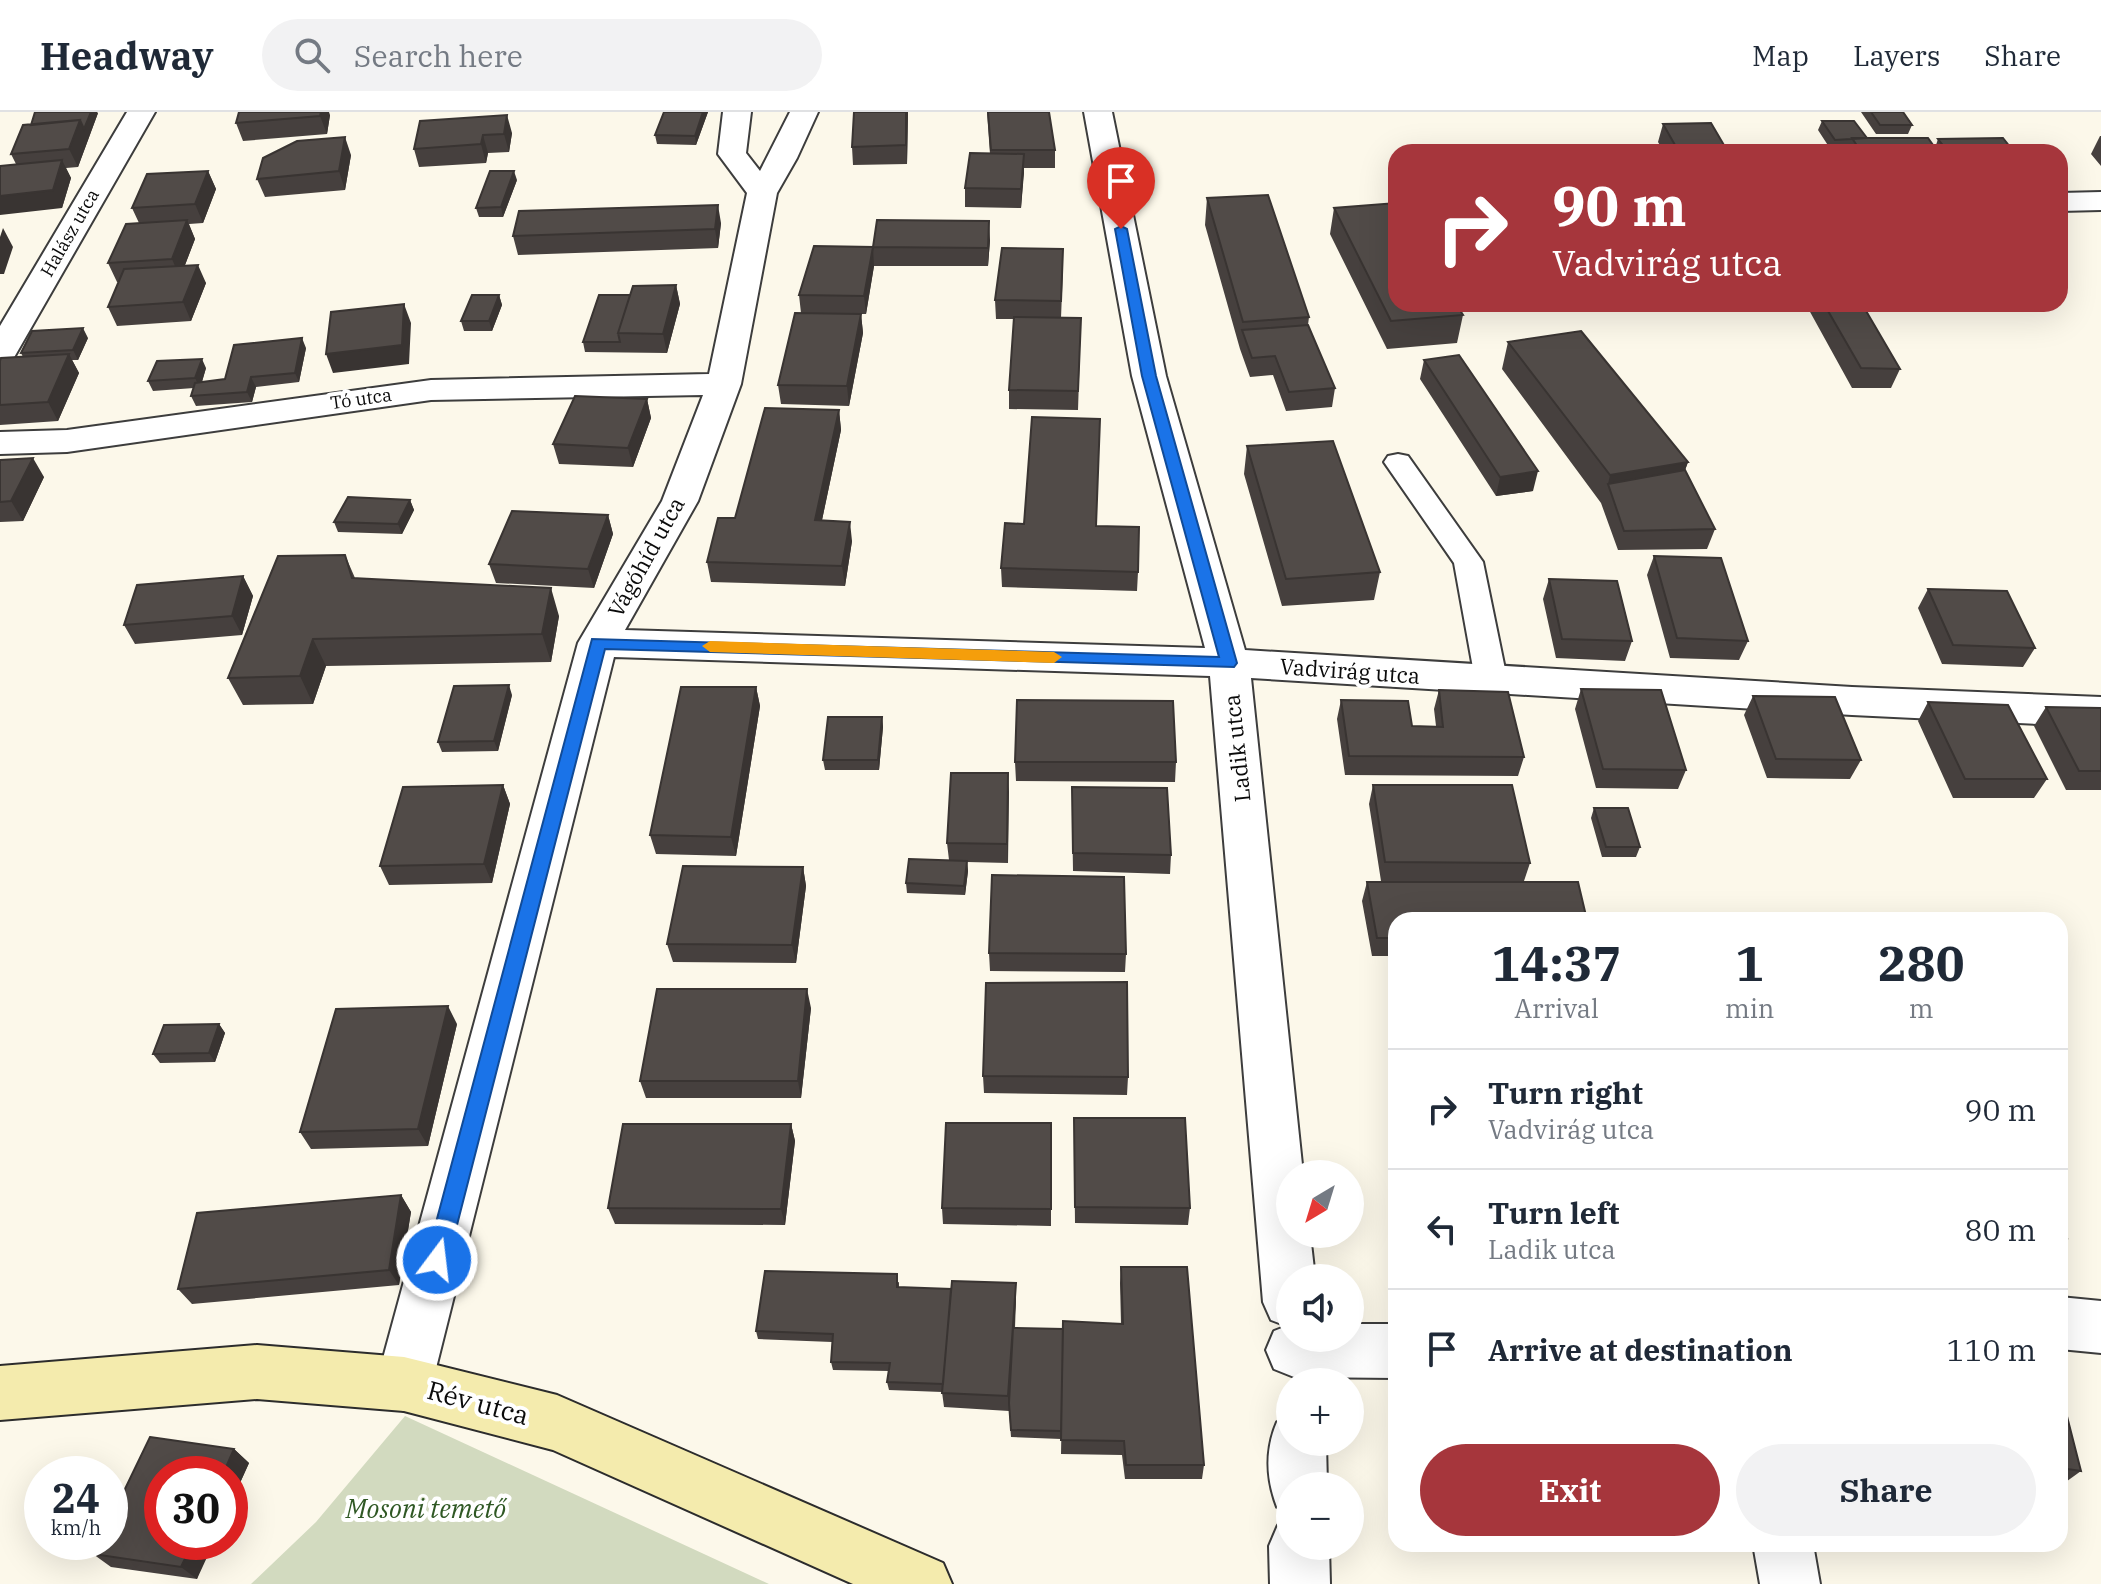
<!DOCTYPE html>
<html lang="en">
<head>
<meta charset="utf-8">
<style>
  body { margin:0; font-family:"IBM Plex Serif",serif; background:#f2f2f3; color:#1f2937; height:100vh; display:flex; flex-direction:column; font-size:30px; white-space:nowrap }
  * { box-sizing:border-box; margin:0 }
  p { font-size:26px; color:#747a83 }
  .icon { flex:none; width:44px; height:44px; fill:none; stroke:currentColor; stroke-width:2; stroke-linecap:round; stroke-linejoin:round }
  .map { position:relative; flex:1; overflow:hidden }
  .side { position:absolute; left:1388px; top:800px; width:680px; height:640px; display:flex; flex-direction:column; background:#fff; border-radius:24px; box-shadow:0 8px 32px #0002 }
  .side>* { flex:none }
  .hud { position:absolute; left:1388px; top:32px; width:680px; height:168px; border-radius:24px; box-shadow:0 8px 32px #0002; background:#a6363c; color:#fff; overflow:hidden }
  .needle { width:52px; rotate:218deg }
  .fabs { position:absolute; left:1276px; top:1048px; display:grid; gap:16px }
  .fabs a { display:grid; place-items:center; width:88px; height:88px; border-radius:50%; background:#fff; box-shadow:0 8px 32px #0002; font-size:40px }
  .speed { position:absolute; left:24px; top:1344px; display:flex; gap:16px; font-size:40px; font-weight:700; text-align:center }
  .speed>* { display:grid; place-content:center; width:104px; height:104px; border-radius:50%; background:#fff; box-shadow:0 8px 32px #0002; line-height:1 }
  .speed small { font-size:20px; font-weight:400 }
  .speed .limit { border:12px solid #d22; background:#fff; color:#111 }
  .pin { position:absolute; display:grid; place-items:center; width:68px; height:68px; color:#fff; margin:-82px -34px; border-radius:50% 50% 50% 0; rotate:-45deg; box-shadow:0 0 8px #0007 }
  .pin .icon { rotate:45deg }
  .me { position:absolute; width:88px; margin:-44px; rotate:15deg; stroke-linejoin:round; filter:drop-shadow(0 0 6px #0008) }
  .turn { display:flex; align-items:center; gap:28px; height:168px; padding:0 32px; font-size:36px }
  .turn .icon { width:104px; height:104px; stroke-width:2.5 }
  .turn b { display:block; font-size:56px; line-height:68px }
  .eta { display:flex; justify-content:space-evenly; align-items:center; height:136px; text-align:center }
  .eta b { font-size:48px; font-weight:700; line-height:56px }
  .primary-button { display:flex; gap:16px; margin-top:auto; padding:16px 32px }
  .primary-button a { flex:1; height:92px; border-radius:48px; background:#a6363c; color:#fff; font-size:32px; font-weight:700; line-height:92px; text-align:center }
  .primary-button a+a { background:#f2f2f3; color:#1f2937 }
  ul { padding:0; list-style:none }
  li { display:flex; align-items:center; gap:24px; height:120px; padding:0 32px; border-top:2px solid #e0e1e3 }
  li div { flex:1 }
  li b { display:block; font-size:30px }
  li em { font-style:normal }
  header { display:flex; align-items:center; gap:48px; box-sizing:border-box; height:112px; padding:0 40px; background:#fff; border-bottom:2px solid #e0e1e3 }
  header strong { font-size:38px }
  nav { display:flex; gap:44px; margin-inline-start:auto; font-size:28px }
  .search { width:560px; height:72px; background:#f2f2f3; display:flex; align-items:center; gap:20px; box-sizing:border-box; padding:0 28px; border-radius:44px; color:#747a83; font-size:30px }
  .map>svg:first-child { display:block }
  .cemetery { fill:#d2dabf }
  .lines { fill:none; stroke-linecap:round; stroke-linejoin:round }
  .lane-casing { stroke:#3d3d3d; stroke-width:4 }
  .street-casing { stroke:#3d3d3d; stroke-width:4 }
  .secondary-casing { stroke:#2c2c2c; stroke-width:4 }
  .lane { fill:#fff; fill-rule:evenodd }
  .street { fill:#fff; fill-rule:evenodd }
  .secondary { fill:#f4ebad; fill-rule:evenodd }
  .wall { fill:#46403e }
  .shaded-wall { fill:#393432 }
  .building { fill:#514b48; stroke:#393432; stroke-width:2 }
  .route { fill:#1a73e8; stroke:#114b97; stroke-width:2 }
  .slow { fill:#f59e0b }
  .labels { text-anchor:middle; stroke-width:8; stroke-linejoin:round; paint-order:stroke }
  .far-street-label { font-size:18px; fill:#0a0a0a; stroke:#fff }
  .street-label { font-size:22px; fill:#0a0a0a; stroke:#fff }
  .near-street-label { font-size:26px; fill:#0a0a0a; stroke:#fff }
  .near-park-label { font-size:26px; font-style:italic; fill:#2f5824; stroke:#fff }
</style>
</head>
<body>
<header>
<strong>Headway</strong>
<div class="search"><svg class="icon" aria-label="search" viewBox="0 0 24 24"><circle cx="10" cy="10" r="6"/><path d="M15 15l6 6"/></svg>Search here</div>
<nav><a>Map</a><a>Layers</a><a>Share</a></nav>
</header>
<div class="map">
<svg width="2101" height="1472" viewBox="0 0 2101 1472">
  <rect width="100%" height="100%" fill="#fcf8ea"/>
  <path class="cemetery" d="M405,1304L769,1472H251L316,1410Z"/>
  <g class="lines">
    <defs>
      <path id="lane" d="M1398,342L1408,344L1483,450L1507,567L1502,575L1491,578L1480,575L1475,567L1454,451L1384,350L1388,344Z"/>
      <path id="street" d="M127,0H155L16,242L12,249L0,252V214Z
        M723,0H751L746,41L760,59L790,0H818L797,46L777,81L741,272L698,389L625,518L1205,536L1132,264L1084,0H1112L1166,264L1245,538L1852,575L2101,585V615L1852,603L1251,566L1303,1062H1290V1122H1310L1315,1166H1290V1226H1350V1212H1396V1266L1294,1265L1274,1257L1266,1238L1274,1219L1287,1214L1271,1208L1263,1190L1210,564L614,545L432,1272L424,1291L404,1299L384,1291L376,1272L578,531L662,389L703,283L431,288L67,340L0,342V320L67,318L431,268L709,262L747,81L718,42Z
        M2101,80V98L2060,99V81Z
        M2060,1185L2101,1189V1241L2060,1237Z
        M1290,1304V1330H1326L1327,1374H1290V1400L1277,1395C1266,1366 1265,1338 1277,1310Z
        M1290,1408V1434H1329L1330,1472H1270L1269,1434L1278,1413Z
        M1753,1432H1813L1820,1472H1760Z"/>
      <path id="secondary" d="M257,1233L404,1245L557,1283L943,1451L952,1472H853L553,1338L404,1299L257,1287L0,1308V1254Z"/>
    </defs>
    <use href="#lane" class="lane-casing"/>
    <use href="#street" class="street-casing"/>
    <use href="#secondary" class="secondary-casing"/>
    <use href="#lane" class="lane"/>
    <use href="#street" class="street"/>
    <use href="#secondary" class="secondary"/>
  </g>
  <path class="wall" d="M664,0H708L696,33L657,32L655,23Z
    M908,0L907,52L853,53L852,35Z
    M987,0H1049L1055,38V56H1024L1021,96L965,95V76L990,42Z
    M1861,0H1903L1912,13L1908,22H1876Z
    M98,1L78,55L66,56L71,66L62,96L16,52L11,42Z
    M330,3L327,22L243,29L236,11Z
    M420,9L512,21L509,40L488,41L486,51L419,55L414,37Z
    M1822,9L1867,26L1935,36L1938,27L2014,40H1847L1848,38H1831L1818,18Z
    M1663,12L1728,40H1664L1658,30Z
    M2100,24H2101V54L2091,42Z
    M351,43L345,78L265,85L257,67Z
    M208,59L216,77L203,111L189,112L195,127L185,153L206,171L191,209L117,214L108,195L119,170H117L108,151L139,111L132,96Z
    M517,68L503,105H479L476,96Z
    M1207,86L1309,205L1308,213L1335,276L1332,295L1286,299L1273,263L1250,265L1240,237L1205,113Z
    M1334,96L1463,203L1457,231L1387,237L1330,122Z
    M721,111L718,136L518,143L513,124Z
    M990,128L988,154H874L866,202H861L863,221L849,294L781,292L778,273L801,201L799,183L873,135Z
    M1063,156L1061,206H1081L1078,298L1009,297V278L1014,207H996L995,188Z
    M676,173L680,192L667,241L585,240L583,230L630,183Z
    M499,183L502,193L492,219H464L461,209Z
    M1812,192H1862L1900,257L1891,276H1852L1809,198Z
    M88,226L78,248H72L79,261L58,309L0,313V249L23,245L21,241Z
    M1508,230L1688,350L1685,358L1715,417L1707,437L1618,438L1601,391L1502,257Z
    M306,236L299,270L256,275L252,290L196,294L191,284L194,276L153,279L148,269L206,256L202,270L225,267Z
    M1424,248L1533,379L1496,384L1420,267Z
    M647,287L651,306L633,355L559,352L553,332Z
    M839,298L841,318L822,408L852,429L845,474L711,470L707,450L735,406Z
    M1247,334L1380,460L1374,488L1282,494L1244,362Z
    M0,348L44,365L23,409L0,410Z
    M410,388L414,398L402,422L338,420L334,410Z
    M608,403L613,422L594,476L496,471L489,452Z
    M1096,414L1138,460L1137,479L1002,475L1001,456Z
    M345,443L355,466L559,504L551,550L326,554L313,592L243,593L228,566Z
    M1654,444L1748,529L1739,548L1670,546L1647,463Z
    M243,464L253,484L242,523L135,532L124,513Z
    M1549,467L1632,529L1625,549L1556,546L1543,487Z
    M1928,477L2035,536L2023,555L1942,552L1918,496Z
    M756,575L760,594L736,744L656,742L650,723Z
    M1581,577L1686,658L1678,677L1596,676L1575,597Z
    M1439,578L1524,645L1518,664L1345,663L1337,607L1341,588L1412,614H1436L1434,597Z
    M512,583L498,639L442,640L438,630Z
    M1753,584L1861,648L1850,667L1767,666L1744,603Z
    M1928,590L2047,667L2034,686H1953L1918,609Z
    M2046,595L2101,596V678H2066L2034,614Z
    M882,605L883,615L879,658H825L823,648Z
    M1015,650H1176L1175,670L1016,669Z
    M1008,661V751L967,750L968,759L965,783L907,781L906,771L949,748L947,731Z
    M503,673L510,692L492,771L389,773L380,754Z
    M1373,673L1530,751L1524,769H1381L1369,692Z
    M1072,694L1171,743L1170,762L1073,759Z
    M1594,696L1640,735L1636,745H1602L1591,706Z
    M803,755L806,774L796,851L673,850L667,832Z
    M1367,770L1396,808V844H1372L1362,789Z
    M989,841L1126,842L1125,860L990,859Z
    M811,896L801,986H646L640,969Z
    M219,912L225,921L215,950L160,951L153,942Z
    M457,912L428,1034L311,1037L300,1020Z
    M983,964L1128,965L1127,983L984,981Z
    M1051,1011V1114L943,1112L942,1096Z
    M791,1012L795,1029L785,1113L615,1112L608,1096Z
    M1074,1023L1190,1096L1188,1113L1075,1111Z
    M401,1083L411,1100L399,1173L192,1192L178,1177Z
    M2060,1103L2067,1126L2060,1132Z
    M1121,1155L1204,1353L1202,1367H1125L1122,1343L1061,1342L1063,1232L1061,1327L1011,1325L1009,1299L944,1295L942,1280L889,1278L887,1270L889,1259L833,1258L831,1250L832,1230L758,1227L756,1219L899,1170V1175L951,1177L1016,1171V1187L1015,1216L1063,1217L1121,1212L1120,1171Z
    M2060,1277L2081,1359L2063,1372H2060Z
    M234,1337L249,1351L230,1393V1362L197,1467L111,1455L93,1442Z"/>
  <path class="shaded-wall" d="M91,0H97L98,1L78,55L69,37L80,8Z
    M321,0H329L330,3L327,22L320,4Z
    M703,0H708L696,33L695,24Z
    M906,0H908L907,52L906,33Z
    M507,3L512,21L509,40L504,22Z
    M483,23L488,41L486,51L481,32Z
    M345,25L351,43L345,78L339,59Z
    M1024,42V61L1021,96V77Z
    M62,48L71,66L62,96L0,103V84Z
    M208,59L216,77L203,111L195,92Z
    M514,59L517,68L503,105L501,95Z
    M718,93L721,111L718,136L715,117Z
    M187,108L195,127L180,166L172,147Z
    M989,109L990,128L988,154V136Z
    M3,116L13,135L4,162H0V125Z
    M873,135L874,154L866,202L864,184Z
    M198,153L206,171L191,209L183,190Z
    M676,173L680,192L667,241L663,222Z
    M499,183L502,193L492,219L489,209Z
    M404,192L411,211L409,252L333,261L326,242Z
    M861,202L863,221L849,294L847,274Z
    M83,216L88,226L78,248L73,238Z
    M302,226L306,236L299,270L295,261Z
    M69,242L79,261L58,309L48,290Z
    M202,247L206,256L200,276L195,266Z
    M251,265L256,275L252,290L247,280Z
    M647,287L651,306L633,355L628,336Z
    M839,298L841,318L818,427L815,408Z
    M33,346L44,365L23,409L11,389Z
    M1688,350L1678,378L1608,372L1610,363Z
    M1538,359L1533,379L1496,384L1500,365Z
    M410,388L414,398L402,422L398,412Z
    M608,403L613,422L594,476L588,457Z
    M850,410L852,429L845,474L842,454Z
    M243,464L253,484L242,523L232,504Z
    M551,476L559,504L551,550L542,522Z
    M313,527L326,554L313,592L300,564Z
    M509,573L512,583L498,639L494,629Z
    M756,575L760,594L736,744L731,725Z
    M882,605L883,615L879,658L878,648Z
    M1008,661L1009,680L1008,751L1007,732Z
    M503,673L510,692L492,771L484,752Z
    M967,749L968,759L965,783L964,774Z
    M803,755L806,774L796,851L792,833Z
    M807,877L811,896L801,986L798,969Z
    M448,894L457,912L428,1034L418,1017Z
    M219,912L225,921L215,950L209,941Z
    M791,1012L795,1029L785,1113L781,1097Z
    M401,1083L411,1100L399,1173L389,1158Z
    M1016,1171V1187L1009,1299L1008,1284Z
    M234,1337L249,1351L230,1393V1362H223Z
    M193,1430H214L197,1467L181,1455Z"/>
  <path class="building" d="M35,0H91L84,17L80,8L31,13Z
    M239,0H321L320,4L236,11Z
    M664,0H703L695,24L655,23Z
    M854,0H906V33L852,35Z
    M988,0H1049L1055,38H991Z
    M1871,0H1903L1912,13H1880Z
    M507,3L504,22L483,23L481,32L414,37L420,9Z
    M80,8L69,37L11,42L23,13Z
    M1822,9H1854L1867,26L1835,28Z
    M1711,11L1728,40H1679L1663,12Z
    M345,25L339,59L257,67L263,46L297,29Z
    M1852,26H1928L1938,40H1861Z
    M2003,26L2014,40H1948L1938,27Z
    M1506,36L1507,40H1468L1467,37Z
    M970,41L1024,42L1021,77L965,76Z
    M62,48L53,78L0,84V54Z
    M208,59L195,92L132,96L147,62Z
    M490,59H514L501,95L476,96Z
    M1268,83L1309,205L1243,210L1207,86Z
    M1396,91V192H1456L1463,203L1391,209L1334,96Z
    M718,93L715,117L513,124L519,99Z
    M187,108L172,147L108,151L126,112Z
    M877,108L989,109L988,136L873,135Z
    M814,134L873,135L864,184L799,183Z
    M1002,136L1063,137L1061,189L995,188Z
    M198,153L183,190L108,195L124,157Z
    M676,173L663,222L618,221L633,174Z
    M472,183H499L489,209H461Z
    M599,183H630L618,221L620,230H583Z
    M404,192L402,233L326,242L331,200Z
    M1824,192H1862L1900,257L1861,256Z
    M795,201L861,202L847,274L778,273Z
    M1014,205L1081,206L1078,279L1009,278Z
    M1308,213L1335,276L1289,280L1275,244L1252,246L1242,218Z
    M83,216L73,238L21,241L32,219Z
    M1581,219L1688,350L1610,363L1508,230Z
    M302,226L295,261L251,265L247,280L191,284L195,271L225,267L234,233Z
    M69,242L48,290L0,293V249L1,246Z
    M1459,243L1538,359L1500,365L1424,248Z
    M202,247L195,266L148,269L157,249Z
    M575,284L647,287L628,336L553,332Z
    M765,296L839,298L815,408L850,410L842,454L707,450L718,406H735Z
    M1032,305L1100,307L1096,414L1139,415L1138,460L1001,456L1005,411L1024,412Z
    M1333,329L1380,460L1286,467L1247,334Z
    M33,346L11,389L0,390V348Z
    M1685,358L1715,417L1624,419L1608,372Z
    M348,385L410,388L398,412L334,410Z
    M512,399L608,403L588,457L489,452Z
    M345,443L352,466L551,476L542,522L313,527L300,564L228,566L278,444Z
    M1654,444L1721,446L1748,529L1677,526Z
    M243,464L232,504L124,513L137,473Z
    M1549,467L1617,469L1632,529L1562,527Z
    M1928,477L2007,479L2035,536L1953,533Z
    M509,573L494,629L438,630L454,574Z
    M681,575H756L731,725L650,723Z
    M1581,577L1661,578L1686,658L1603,657Z
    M1439,578L1508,580L1524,645L1349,644L1341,588L1408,589L1412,614L1443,615Z
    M1753,584L1835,585L1861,648L1776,647Z
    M1017,588L1173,589L1176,650H1015Z
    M1928,590L2008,593L2047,667H1965Z
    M2046,595L2101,596V659H2079Z
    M828,605H882L878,648H823Z
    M951,661H1008L1007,732L947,731Z
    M503,673L484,752L380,754L403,675Z
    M1373,673H1512L1530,751L1385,750Z
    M1072,675L1167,676L1171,743L1073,741Z
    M1594,696H1628L1640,735H1606Z
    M909,747L967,749L964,774L906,771Z
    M683,754L803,755L792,833L667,832Z
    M992,763L1124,765L1126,842L989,841Z
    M1367,770H1578L1587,808H1396V826H1377Z
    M1127,870L1128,965L983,964L986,871Z
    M657,877H807L798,969H640Z
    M448,894L418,1017L300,1020L336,897Z
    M219,912L209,941L153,942L164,913Z
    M1074,1006H1185L1190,1096L1075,1095Z
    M946,1011H1051V1097L942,1096Z
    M623,1012H791L781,1097L608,1096Z
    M401,1083L389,1158L178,1177L197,1101Z
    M2060,1103L2067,1126L2060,1125Z
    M1121,1155H1187L1204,1353H1126L1124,1329L1061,1328L1063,1209L1123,1212Z
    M765,1159L897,1162V1175L951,1177L943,1272L887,1270L890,1251L831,1250L833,1222L756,1219Z
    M952,1169L1016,1171L1008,1284L942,1281Z
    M1013,1216L1063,1217L1061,1319L1011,1318L1009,1291Z
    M2060,1277L2081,1359L2060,1356Z
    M150,1325L234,1337L223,1362H162V1430H193L181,1455L93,1442L99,1430H110V1408Z"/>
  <path class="route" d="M1121,114L1127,117L1156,264L1237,551L1234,555L605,537L448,1148L444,1156L437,1159L429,1156L426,1148L592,527L1219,545L1142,264L1115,117Z"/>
  <path class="slow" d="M710,529L1054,540L1062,545L1054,551L710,540L702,534Z"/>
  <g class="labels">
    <g class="far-street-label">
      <text transform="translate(70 121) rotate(-60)" y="6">Halász utca</text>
      <text transform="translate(361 287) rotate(-8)" y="6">Tó utca</text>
    </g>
    <g class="street-label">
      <text transform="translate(646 445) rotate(-61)" y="8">Vágóhíd utca</text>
      <text transform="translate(1350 559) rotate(4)" y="8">Vadvirág utca</text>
      <text transform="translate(1237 636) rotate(-96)" y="8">Ladik utca</text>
    </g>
    <g class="near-street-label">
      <text transform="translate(478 1291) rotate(15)" y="9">Rév utca</text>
    </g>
    <g class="near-park-label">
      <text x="426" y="1406">Mosoni temető</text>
    </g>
  </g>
</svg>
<div class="fabs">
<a><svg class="needle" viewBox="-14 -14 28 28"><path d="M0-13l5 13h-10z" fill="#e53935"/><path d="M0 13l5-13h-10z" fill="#747a83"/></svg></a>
<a><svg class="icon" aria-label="sound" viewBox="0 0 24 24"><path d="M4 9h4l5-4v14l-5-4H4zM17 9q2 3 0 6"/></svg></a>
<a>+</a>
<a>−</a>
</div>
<div class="speed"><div>24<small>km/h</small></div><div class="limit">30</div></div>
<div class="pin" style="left:1121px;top:117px;background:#d93025"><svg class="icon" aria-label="arrive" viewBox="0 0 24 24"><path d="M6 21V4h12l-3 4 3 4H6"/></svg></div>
<svg class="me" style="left:437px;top:1148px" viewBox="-20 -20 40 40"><circle r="17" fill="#1a73e8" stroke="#fff" stroke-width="3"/><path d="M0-11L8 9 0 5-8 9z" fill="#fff"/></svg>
<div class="hud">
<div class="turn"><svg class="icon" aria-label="right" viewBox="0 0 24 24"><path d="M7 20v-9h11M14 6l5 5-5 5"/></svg><div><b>90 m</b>Vadvirág utca</div></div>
</div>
<section class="side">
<div class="eta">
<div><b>14:37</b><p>Arrival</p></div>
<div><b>1</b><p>min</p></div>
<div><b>280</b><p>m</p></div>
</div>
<ul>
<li><svg class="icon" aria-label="right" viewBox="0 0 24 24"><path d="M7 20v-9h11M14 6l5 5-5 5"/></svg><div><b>Turn right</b><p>Vadvirág utca</p></div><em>90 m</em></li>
<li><svg class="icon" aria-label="left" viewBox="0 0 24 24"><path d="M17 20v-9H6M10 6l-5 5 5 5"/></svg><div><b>Turn left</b><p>Ladik utca</p></div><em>80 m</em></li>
<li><svg class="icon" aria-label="arrive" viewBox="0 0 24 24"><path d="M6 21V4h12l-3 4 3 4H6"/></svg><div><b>Arrive at destination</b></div><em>110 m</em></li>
</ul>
<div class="primary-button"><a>Exit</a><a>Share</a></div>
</section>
</div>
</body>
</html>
